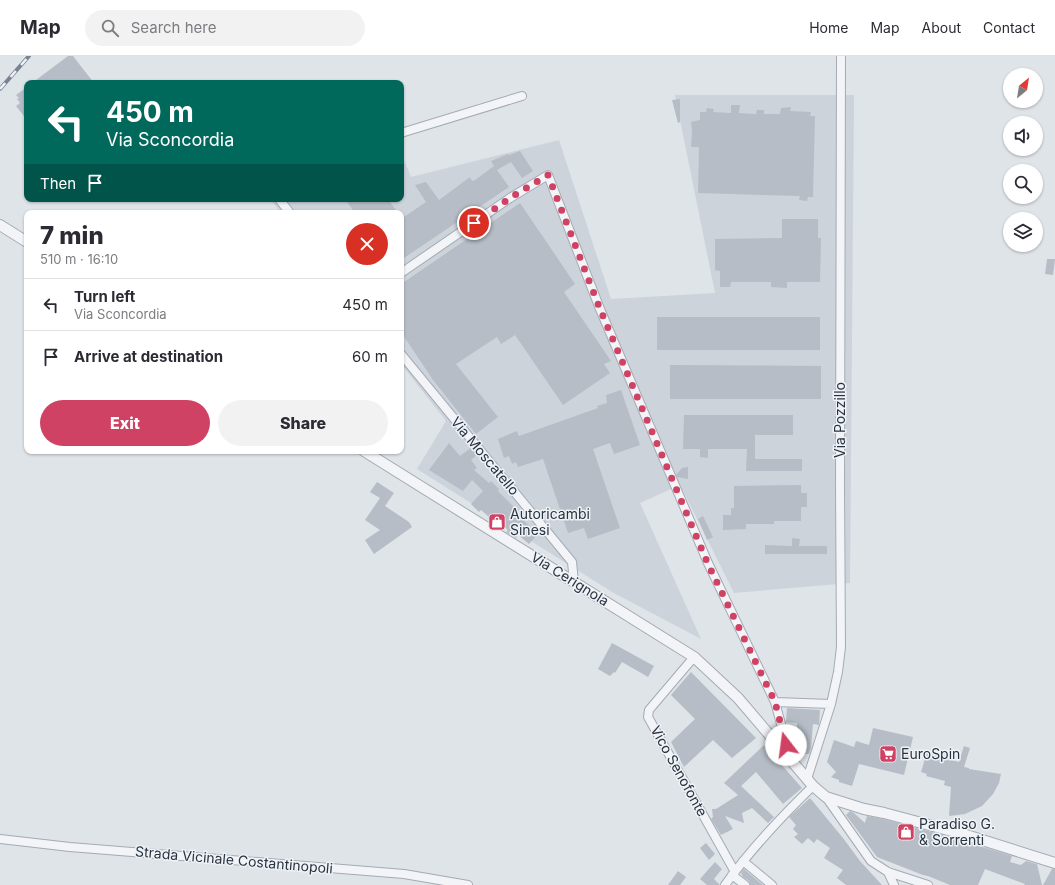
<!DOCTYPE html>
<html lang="en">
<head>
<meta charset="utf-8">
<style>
  body { margin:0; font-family:Inter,sans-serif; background:#f2f2f3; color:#2b2b33; height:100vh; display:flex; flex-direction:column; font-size:15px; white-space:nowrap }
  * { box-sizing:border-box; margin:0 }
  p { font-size:13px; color:#7c7c81 }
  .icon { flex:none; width:22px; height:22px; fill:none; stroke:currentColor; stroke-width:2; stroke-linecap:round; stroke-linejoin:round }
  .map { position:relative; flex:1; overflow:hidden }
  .details { position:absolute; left:24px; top:154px; width:380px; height:244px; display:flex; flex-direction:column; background:#fff; border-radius:8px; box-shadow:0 1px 3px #0004 }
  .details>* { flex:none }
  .hud { position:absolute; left:24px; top:24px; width:380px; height:122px; border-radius:8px; box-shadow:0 1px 3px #0004; background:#00695c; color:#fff; overflow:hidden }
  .needle { width:26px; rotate:30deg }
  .controls { position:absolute; left:1003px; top:12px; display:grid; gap:8px }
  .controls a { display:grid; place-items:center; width:40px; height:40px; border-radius:50%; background:#fff; box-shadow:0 1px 3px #0004; font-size:20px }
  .pin { position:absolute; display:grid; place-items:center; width:34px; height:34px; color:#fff; margin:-17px; border:2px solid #fff; border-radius:50%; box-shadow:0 1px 4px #0007 }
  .me { position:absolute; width:44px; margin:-22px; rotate:345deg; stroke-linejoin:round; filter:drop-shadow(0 0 3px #0008) }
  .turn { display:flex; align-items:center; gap:14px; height:84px; padding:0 16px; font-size:18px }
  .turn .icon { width:52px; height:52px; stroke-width:2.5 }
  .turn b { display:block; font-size:28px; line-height:34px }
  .then { display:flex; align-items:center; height:38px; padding:0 16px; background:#0003; gap:8px; font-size:15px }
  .round { display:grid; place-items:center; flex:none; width:42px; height:42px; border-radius:21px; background:#f2f2f3 }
  .headline { display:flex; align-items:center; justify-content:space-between; height:68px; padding:0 16px }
  h1 { font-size:24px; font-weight:800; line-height:30px }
  .action { display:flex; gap:8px; margin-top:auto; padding:8px 16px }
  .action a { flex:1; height:46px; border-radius:24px; background:#d04263; color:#fff; font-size:16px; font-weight:800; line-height:46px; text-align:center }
  .action a+a { background:#f2f2f3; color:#2b2b33 }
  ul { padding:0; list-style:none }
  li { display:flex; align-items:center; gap:12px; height:52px; padding:0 16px; border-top:1px solid #e1e1e2 }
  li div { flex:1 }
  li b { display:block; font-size:15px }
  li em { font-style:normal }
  header { display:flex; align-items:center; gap:24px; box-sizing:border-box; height:56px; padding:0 20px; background:#fff; border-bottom:1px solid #e1e1e2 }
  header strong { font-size:19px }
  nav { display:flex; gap:22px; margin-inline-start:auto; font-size:14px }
  .search { width:280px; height:36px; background:#f2f2f3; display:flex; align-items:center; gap:10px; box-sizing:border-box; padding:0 14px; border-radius:22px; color:#7c7c81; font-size:15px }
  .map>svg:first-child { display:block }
  .built { fill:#cdd3db }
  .building { fill:#b6bdc6 }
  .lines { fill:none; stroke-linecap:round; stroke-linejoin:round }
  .minor-casing { stroke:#a4abb3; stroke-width:10 }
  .tertiary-casing { stroke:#a4abb3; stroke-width:12 }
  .minor { stroke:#f2f4f7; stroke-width:8 }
  .tertiary { stroke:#f2f4f7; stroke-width:10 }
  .rail-casing { stroke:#788493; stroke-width:4 }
  .rail { stroke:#eff2f6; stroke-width:2.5; stroke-dasharray:8; stroke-linecap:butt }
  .route { stroke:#d04263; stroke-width:7; stroke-dasharray:0 12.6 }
  .labels { text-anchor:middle; stroke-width:3; stroke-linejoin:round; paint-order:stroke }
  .street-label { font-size:14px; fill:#283340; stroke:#eff2f6 }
  .poi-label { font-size:14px; fill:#283340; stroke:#eff2f6; text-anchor:start }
</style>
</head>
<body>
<header>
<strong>Map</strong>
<div class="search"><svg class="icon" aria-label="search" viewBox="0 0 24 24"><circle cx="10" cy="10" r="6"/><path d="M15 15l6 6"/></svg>Search here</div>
<nav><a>Home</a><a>Map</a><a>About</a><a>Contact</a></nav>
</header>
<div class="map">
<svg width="1055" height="829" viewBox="0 0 1055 829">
  <rect width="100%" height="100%" fill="#dfe4e9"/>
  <path class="built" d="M675,39H854L850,527L734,537L680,429L640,447L701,583L612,536L417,413L446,365L401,308V157H281L270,143H401V96L411,121L559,84L611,243L715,237Z"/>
  <path class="building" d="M68,0H73L94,27H32Z
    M27,31V64L16,50L20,47L17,43L19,42L16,39Z
    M680,43V66L678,67L672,44Z
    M731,49H740L739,57L756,58L757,54H764V58H780L781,52L791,51L790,55L811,56L810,60H815L813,141H808L807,145L799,144L800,140L698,137L699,91H691L692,76L691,66L700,64V56H706L707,52L714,53L713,56L731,57Z
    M520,95L533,115L522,122L511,106L497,114L509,131L401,204V163L426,146L415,129L426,126L439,144L470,121L472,125L475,124L494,110L491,105L508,98L509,99Z
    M345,143H388L398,157H355Z
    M520,147L575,228L564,236L611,305L604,308L610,317L563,349L515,279L501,288L497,281L456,308L498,361L476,378L433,324L401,276V228Z
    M782,163H818V182H821L820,226H787V232L771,231V226H731L730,231H720V215L715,214V183L782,182Z
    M1047,203H1055L1053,219L1045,218Z
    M657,261H820V294H657Z
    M670,309L821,310V343H670Z
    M621,334L640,389L614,398L610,387L593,393L620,472L588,483L584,472L568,477L543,403L518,411L516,406L512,408L509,400L504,402L498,383L517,375L519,380L598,352L597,350L607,347L606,339Z
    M684,359H793V379H755V403H802V415H746L747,393H708V402L700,401V393H683Z
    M449,387L460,400L471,392L477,399L471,404L477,412L474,414L489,427L491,425L499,433L498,435L514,451L513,452L521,460L520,461L538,478L529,488L518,479L516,482L509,478L506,476L508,474L491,459L489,461L481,454L479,456L471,448L483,435L472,424L463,435L429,414Z
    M688,411V423L677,421L676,419L682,412Z
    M377,426L394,437L385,450L409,466L412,471L374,498L365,484L380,474L365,464L380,442L370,436Z
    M801,429V437H807V451H801V465H774V468H746V473L723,474V459H731V452H734V430Z
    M703,460L713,481L707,484L698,463Z
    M792,482L800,483L799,490H827V498H765V489L792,490Z
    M612,587L654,610L648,621L622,606L615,617L614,616L610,620L598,613Z
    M691,616L756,682L732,702L713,684L684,711L671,686L695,663L671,639Z
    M787,652L820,654L819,669L813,668L811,692L809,698H796L797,667L786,666Z
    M873,672L913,681L904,719L859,708L852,730L839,726V724L831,721L836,716L827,706L834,684L854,691L856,685L869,689Z
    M764,689L802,732L783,748L756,716L741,730L774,761L768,767L752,752L742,757L744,767L725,760L733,773L721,779L711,763L713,761L712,753H716L738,739L724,727Z
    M964,690L970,692L964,711L969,712V713L1001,718L999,727L993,738L982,750L965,758L949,760L951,731L944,729L945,725L926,720L927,718L921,716L927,696L959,706Z
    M810,742L843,782L860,805L882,829H846L837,822L843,814L824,802L830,792L817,783L814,787L808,782L802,788L794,781L798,778L793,773L796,769L789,761Z
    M850,755L854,757L865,767L867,760L883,763L946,780L1012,800L1010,806L1021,809L1026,805L1037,808L1042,829H1024L1025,828L985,813L978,829H950L928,820L923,819L877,801L846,759Z
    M706,787L715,798L709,804L700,792Z
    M715,806L722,813L714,823L720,829H707L700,823Z
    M744,813L763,829H750L749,825L743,821L741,817Z
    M1052,813H1055V829H1043Z
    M678,815L686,821L680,829H668Z"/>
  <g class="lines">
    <defs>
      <path id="minor" d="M401,77L522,40
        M279,143L290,157
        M401,217L510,142L548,119L600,253L708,507L775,646L790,701
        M401,298L572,506L574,526
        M694,601L649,654L648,661L735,816
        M775,646L831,648
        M807,723L831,648L838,616L841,591L840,431L841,0
        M826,741L871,805L888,816L928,829
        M0,783L70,791L404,818L468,829
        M743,805L772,829
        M888,816L894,829
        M732,819L745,829
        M725,829C751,793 781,761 813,730"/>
      <path id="tertiary" d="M0,169L27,186
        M364,395L694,601L738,642L813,730L826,741L864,753L884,757L963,778L1055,807"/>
    </defs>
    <use href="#minor" class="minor-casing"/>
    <use href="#tertiary" class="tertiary-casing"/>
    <use href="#minor" class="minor"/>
    <use href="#tertiary" class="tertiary"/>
    <defs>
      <path id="rail" d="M0,33L29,0"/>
    </defs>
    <use href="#rail" class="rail-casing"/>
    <use href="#rail" class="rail"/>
  </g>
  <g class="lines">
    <path class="route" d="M474,167L510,142L548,119L600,253L708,508L775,646L786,689"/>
  </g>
  <defs>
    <symbol id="shop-square" viewBox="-11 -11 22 22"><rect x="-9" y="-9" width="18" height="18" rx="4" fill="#d04263" stroke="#eff2f6"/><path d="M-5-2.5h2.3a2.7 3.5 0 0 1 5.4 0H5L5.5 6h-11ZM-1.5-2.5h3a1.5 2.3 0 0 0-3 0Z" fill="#fff"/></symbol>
    <symbol id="supermarket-square" viewBox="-11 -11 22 22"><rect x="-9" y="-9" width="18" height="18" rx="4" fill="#d04263" stroke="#eff2f6"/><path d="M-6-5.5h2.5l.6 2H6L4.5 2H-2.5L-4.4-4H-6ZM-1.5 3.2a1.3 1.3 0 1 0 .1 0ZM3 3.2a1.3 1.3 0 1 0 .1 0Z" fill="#fff"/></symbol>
  </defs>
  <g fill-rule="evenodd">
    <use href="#shop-square" x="487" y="456" width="20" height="20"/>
    <use href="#supermarket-square" x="878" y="688" width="20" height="20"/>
    <use href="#shop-square" x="896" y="766" width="20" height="20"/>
  </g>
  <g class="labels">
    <g class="street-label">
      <text transform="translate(840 364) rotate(-90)" y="5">Via Pozzillo</text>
      <text transform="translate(485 400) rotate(50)" y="5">Via Moscatello</text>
      <text transform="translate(570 523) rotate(32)" y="5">Via Cerignola</text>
      <text transform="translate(679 715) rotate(61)" y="5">Vico Senofonte</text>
      <text transform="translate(234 804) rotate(5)" y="5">Strada Vicinale Costantinopoli</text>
    </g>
    <g class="poi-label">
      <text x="510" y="463">Autoricambi<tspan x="510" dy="16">Sinesi</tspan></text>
      <text x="901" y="703">EuroSpin</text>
      <text x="919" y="773">Paradiso G.<tspan x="919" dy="16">&amp; Sorrenti</tspan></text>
    </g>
  </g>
</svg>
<div class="controls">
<a><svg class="needle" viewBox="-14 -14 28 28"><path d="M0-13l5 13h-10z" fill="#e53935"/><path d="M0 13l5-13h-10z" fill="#7c7c81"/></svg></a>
<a><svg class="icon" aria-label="sound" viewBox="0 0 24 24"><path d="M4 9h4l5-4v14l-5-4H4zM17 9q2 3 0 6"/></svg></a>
<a><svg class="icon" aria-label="search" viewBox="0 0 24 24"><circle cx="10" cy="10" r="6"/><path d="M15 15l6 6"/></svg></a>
<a><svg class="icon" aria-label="layers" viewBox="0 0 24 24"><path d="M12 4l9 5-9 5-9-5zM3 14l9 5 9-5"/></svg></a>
</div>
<div class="pin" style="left:474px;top:167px;background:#d93025"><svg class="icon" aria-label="arrive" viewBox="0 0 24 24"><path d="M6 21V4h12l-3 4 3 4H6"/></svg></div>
<svg class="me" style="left:786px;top:689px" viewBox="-20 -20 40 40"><circle r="19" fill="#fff"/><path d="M0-13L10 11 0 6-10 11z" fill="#d04263"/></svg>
<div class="hud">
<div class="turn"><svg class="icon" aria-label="left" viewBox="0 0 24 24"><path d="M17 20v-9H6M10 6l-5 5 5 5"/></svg><div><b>450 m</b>Via Sconcordia</div></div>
<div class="then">Then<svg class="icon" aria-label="arrive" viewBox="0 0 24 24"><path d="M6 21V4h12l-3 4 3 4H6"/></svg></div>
</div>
<section class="details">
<div class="headline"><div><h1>7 min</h1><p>510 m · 16:10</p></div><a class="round" style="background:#d93025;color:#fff"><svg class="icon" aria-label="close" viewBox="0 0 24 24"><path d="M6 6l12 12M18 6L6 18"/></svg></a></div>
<ul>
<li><svg class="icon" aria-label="left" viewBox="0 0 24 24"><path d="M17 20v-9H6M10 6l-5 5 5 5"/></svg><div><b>Turn left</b><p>Via Sconcordia</p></div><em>450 m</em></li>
<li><svg class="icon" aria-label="arrive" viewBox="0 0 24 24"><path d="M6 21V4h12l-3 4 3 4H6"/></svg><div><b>Arrive at destination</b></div><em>60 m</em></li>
</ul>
<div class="action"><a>Exit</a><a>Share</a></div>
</section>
</div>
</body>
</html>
